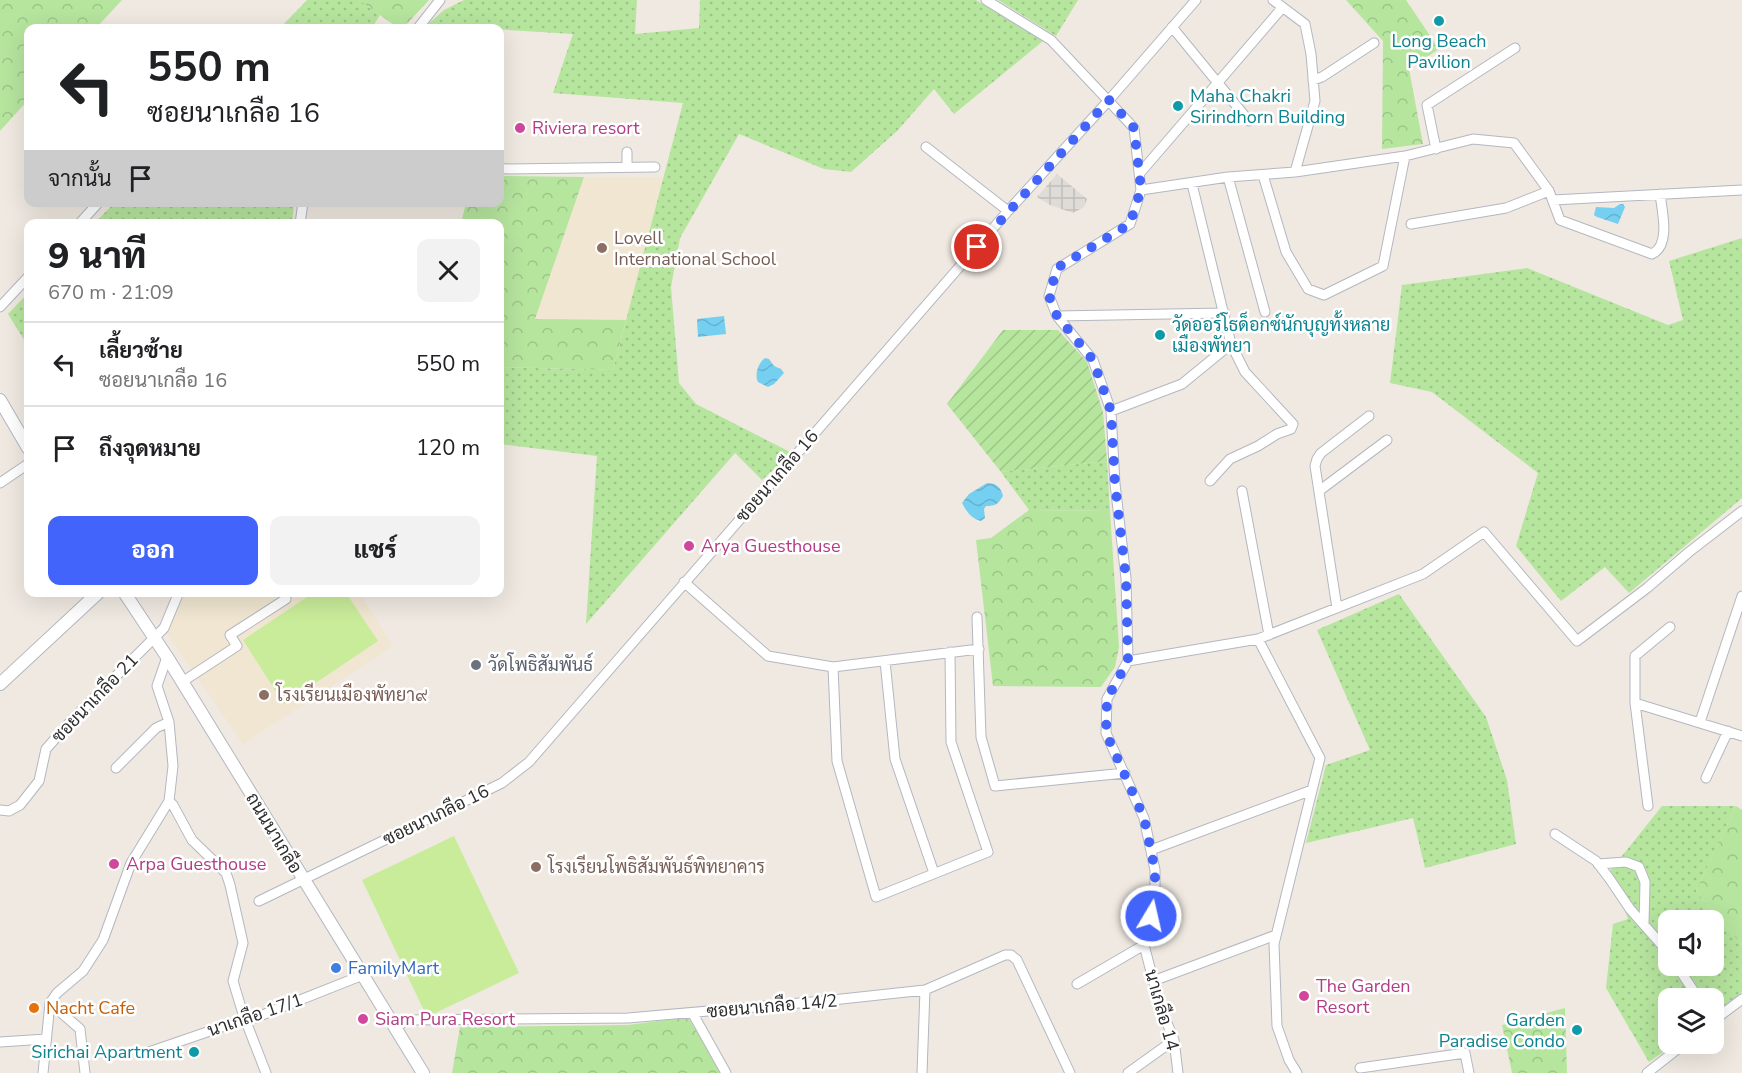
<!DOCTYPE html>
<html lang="th">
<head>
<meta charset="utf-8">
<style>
  body { margin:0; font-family:"Nunito Sans",Sarabun,sans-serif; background:#f2f2f2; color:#202124; height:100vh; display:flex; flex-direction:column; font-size:22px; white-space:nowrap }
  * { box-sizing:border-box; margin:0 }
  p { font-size:20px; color:#757577 }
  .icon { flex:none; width:33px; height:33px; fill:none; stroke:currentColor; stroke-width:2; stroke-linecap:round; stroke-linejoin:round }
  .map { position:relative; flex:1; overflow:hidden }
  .panel { position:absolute; left:24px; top:219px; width:480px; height:378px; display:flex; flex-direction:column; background:#fff; border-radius:12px; box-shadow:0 6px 24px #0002 }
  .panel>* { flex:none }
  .top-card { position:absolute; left:24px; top:24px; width:480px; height:183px; border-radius:12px; box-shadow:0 6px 24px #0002; background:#fff; color:#202124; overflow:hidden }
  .fabs { position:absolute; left:1658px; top:910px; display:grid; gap:12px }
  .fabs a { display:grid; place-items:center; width:66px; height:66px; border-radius:12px; background:#fff; box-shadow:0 6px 24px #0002; font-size:30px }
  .pin { position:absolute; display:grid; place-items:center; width:51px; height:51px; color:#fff; margin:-26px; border:3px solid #fff; border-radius:50%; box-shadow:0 2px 6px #0007 }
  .me { position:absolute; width:66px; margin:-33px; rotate:9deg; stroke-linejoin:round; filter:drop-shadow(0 0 4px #0008) }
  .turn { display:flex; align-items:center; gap:21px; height:126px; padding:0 24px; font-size:27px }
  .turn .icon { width:78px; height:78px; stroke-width:2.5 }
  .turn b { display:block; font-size:42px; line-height:51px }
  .then { display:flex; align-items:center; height:57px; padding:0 24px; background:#0003; gap:12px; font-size:22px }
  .round { display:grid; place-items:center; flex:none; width:63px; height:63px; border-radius:12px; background:#f2f2f2 }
  .summary { display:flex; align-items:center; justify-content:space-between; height:102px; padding:0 24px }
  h1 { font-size:36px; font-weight:800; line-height:45px }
  .button { display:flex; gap:12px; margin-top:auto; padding:12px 24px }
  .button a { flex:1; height:69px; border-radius:12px; background:#4264fb; color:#fff; font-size:24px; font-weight:800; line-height:69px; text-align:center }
  .button a+a { background:#f2f2f2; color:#202124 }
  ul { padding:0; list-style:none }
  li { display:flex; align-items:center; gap:18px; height:84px; padding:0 24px; border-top:2px solid #e0e0e0 }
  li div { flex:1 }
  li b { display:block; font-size:22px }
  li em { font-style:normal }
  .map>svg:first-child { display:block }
  .education { fill:#f0e6d1 }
  .grass { fill:url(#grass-dots); fill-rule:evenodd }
  .forest { fill:url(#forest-crowns) }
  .garden { fill:url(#garden-furrows) }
  .pitch { fill:#c9ec9a }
  .plaza { fill:url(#plaza-grid) }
  .water { fill:url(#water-waves) }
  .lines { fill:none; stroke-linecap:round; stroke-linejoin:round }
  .minor-casing { stroke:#b4b7c1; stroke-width:11 }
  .tertiary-casing { stroke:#b4b7c1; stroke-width:14 }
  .minor { stroke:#fff; stroke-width:9 }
  .tertiary { stroke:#fff; stroke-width:12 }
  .route { stroke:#4264fb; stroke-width:10; stroke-dasharray:0 18 }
  .culture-dot { fill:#0f9aa8; stroke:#fff; stroke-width:2 }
  .hotel-dot { fill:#d1479c; stroke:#fff; stroke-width:2 }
  .education-dot { fill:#8d6e63; stroke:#fff; stroke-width:2 }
  .worship-dot { fill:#6b7280; stroke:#fff; stroke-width:2 }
  .shop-dot { fill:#3f7fe0; stroke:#fff; stroke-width:2 }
  .food-dot { fill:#e8710a; stroke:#fff; stroke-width:2 }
  .labels { text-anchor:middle; stroke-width:5; stroke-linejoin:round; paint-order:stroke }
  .culture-label { font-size:18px; fill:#0d838f; stroke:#fff; text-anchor:start }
  .hotel-label { font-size:18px; fill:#b23c85; stroke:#fff; text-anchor:start }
  .education-label { font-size:18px; fill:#785e54; stroke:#fff; text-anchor:start }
  .street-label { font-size:18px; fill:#2e2e2e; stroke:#fff }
  .worship-label { font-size:18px; fill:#5b616d; stroke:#fff; text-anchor:start }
  .shop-label { font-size:18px; fill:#366cbe; stroke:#fff; text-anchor:start }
  .food-label { font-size:18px; fill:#c56008; stroke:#fff; text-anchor:start }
</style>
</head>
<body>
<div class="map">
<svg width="1742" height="1073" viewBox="0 0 1742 1073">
  <defs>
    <pattern id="grass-dots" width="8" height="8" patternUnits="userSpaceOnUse" patternTransform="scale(1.5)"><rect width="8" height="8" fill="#b6e59e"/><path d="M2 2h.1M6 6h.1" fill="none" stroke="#9dc588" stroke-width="1.8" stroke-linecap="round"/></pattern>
    <pattern id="forest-crowns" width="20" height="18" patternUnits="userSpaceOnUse" patternTransform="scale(1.5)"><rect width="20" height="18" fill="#b6e59e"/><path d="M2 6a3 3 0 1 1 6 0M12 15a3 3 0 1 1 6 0" fill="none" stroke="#9dc588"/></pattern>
    <pattern id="garden-furrows" width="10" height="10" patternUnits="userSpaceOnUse" patternTransform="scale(1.5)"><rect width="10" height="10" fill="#b6e59e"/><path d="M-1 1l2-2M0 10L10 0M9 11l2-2" fill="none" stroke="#9dc588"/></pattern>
    <pattern id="plaza-grid" width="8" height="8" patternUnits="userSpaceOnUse" patternTransform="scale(1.5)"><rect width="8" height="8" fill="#dfdcd8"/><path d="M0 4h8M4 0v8" fill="none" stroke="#c0bdba"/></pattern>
    <pattern id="water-waves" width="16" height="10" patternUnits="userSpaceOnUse" patternTransform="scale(1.5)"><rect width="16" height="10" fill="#75cff0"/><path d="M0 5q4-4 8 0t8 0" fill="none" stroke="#66b2ce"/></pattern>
  </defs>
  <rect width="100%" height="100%" fill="#efe9e1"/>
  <path class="education" d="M584,177H664L626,320L535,319Z
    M185,593H359L393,646L243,744L166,632Z"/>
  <path class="grass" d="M307,0H359L380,15L372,28H280Z
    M464,0H637L635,34L699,28L700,0H976L1043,41L954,114L934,89L897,131L851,172L824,169L739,134L680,238L671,287L679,383L696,404L792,453L762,480L735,453L586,624L597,456L500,444V367L613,370L683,103L553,93L573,34L427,25L444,10Z
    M998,0H1078L1056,36Z
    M114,203L115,202L294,203L292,223H95Z
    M1742,238V498L1629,593L1605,567L1561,601L1516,546L1538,473L1432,392L1390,383L1402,285L1527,268L1668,325L1683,320L1669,261Z
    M28,293V346L8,314Z
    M1107,461L1110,511L1029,510L1001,472Z
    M1399,594L1486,717L1507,780L1516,844L1425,868L1413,818L1306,843L1326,765L1370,750L1317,630Z
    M1662,806H1736L1696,891L1742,945V992L1713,1014V999H1668V1044H1674L1649,1062L1606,988L1613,924L1628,919L1610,871ZM1668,921H1713V966H1668Z"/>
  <path class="forest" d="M0,0H122L96,28H28V100L0,131Z
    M359,0H429L403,28H398Z
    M1346,0H1406L1439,49L1409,69L1423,144L1382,149L1383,41Z
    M500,176L584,177L535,319L626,320L613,370L500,367V224L461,223L466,203L500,202Z
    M1029,510L1110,511L1119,647L1115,667L1101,687L993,686L976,540L991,538Z
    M1736,806L1742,810V945L1696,891Z
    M1565,1008L1567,1073H1512L1502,1025Z
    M688,1017L721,1073H452L460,1027L628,1025Z"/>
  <path class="garden" d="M1003,330H1058L1087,362L1103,412L1107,461L1001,472L947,404Z"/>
  <path class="pitch" d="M346,593L378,641L284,704L243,640L313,593Z
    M454,836L519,973L427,1017L362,880Z"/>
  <path class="plaza" d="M1057,174L1087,199L1084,207L1073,213L1050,205L1037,197Z"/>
  <path class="water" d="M1620,204H1623L1625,207L1618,224L1597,217L1594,215L1596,207L1614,208Z
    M724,316L726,334L698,337L697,319Z
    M765,358L769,359C775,367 772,365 781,369L784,373L774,384L768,387L758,382C754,374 759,362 765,358Z
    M987,483C996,483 1001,487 1003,496C998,504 996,506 986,506L984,509L985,518L981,521C972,519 966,511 962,503L969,494Z"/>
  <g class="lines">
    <defs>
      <path id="minor" d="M986,0L1051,40L1134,128L1141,190L1130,224L1057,269L1049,296L1057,316L1093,360L1111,411L1115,484L1126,578L1128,661L1107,699L1106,733L1144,818L1155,870V902L1146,931L1144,945L1160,1006L1174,1040L1178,1073
        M1273,0L1305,24L1311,54L1315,101L1295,172
        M1172,27L1249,121
        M418,28L440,0
        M1313,80L1322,77L1374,43
        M926,147L1008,211
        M1436,149L1427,105L1515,48
        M627,152V167
        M500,169L655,167
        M1140,173L1282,8
        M1263,175L1286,252L1308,289L1324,295L1383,266L1405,156
        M1228,177L1265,312
        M1192,184L1231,344L1245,372L1293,424L1291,429L1277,434L1258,446L1230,459L1210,481
        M1141,190L1228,177L1295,172L1405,156L1473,139L1514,143L1549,191L1560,220L1652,254C1671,245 1662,211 1660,194
        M1553,200L1742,190
        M79,224L99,202
        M300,224L303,202
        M1411,224L1506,208L1549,191
        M0,307L28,277
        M1057,316L1225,313
        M1111,411L1182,384L1231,344
        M0,483L28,464
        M1242,491L1269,635
        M1319,491L1387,440
        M684,582L768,656L833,667L979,649
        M1337,608L1315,466L1317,459L1321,453L1369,416
        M977,617L981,737L995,786L1125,773
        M1258,639L1320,758L1274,944L1277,1026L1289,1060L1297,1073
        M885,661L895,759L934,873
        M1128,661L1258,639L1423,574L1484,532L1577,641L1647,588L1689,552L1742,511
        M833,667L837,761L876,897L988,852L951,742L950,652
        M182,682L237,646L230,635L286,599
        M1635,703V656L1670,627
        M1700,722L1742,596
        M116,768L156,728L169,722
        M1706,778L1728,731
        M169,801L173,805L192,840L226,873L230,885L243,943L233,981L243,1014L266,1073
        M1648,806L1635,703L1742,736
        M0,810L9,811L20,805L39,781L46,749L70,722L164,628L179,592
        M1555,834L1596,861L1609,878L1630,909L1668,952
        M1151,850L1312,790
        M1598,864L1626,862L1639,867L1645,882L1644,924
        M259,901L502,783L529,762L1008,211L1109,100L1196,0
        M1677,966L1699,999
        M1153,981L1276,935
        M1077,984L1144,945
        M50,1003L80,1029L85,1073
        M693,1014L726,1073
        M1713,1021L1742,999
        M395,1027L408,1020L628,1018L823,1001L925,990L1005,955H1011L1017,960L1070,1073
        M0,1042L46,1039
        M146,1053L239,1021H247L363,975
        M1360,1068L1465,1053L1469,1073
        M43,1073L50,1003L57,993L83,971L103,940L131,863L169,801L173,766L169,722L157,686L167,657
        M922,1073L925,990
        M1128,1073L1174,1040
        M1647,1073L1684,1044"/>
      <path id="tertiary" d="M0,400L28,448
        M124,592L167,657L423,1073
        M0,684L99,592"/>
    </defs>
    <use href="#minor" class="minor-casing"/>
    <use href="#tertiary" class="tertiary-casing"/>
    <use href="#minor" class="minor"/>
    <use href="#tertiary" class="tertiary"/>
  </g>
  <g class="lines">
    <path class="route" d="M977,247L1109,100L1134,128L1141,189L1130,224L1057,268L1049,296L1057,316L1093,360L1111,411L1115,484L1126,578L1128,661L1107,699L1106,733L1144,818L1155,870V902L1151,916"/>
  </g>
  <g class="culture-dot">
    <circle cx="1439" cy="21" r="6"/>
    <circle cx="1178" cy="106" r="6"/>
    <circle cx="1160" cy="335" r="6"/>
    <circle cx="1577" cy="1030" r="6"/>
    <circle cx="194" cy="1052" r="6"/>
  </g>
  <g class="hotel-dot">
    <circle cx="520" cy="128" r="6"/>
    <circle cx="689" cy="546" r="6"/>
    <circle cx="114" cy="864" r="6"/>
    <circle cx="1304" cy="996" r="6"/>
    <circle cx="363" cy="1019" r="6"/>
  </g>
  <g class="education-dot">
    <circle cx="602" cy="248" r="6"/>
    <circle cx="264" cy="695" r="6"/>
    <circle cx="536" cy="867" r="6"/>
  </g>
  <circle class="worship-dot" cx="476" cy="665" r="6"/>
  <circle class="shop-dot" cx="336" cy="968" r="6"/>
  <circle class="food-dot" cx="34" cy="1008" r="6"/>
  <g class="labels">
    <g class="culture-label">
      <text x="1439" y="47" text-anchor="middle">Long Beach<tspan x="1439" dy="21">Pavilion</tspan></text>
      <text x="1190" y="102">Maha Chakri<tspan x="1190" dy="21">Sirindhorn Building</tspan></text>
      <text x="1172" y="331">วัดออร์โธด็อกซ์นักบุญทั้งหลาย<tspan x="1172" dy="21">เมืองพัทยา</tspan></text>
      <text x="1565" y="1026" text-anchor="end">Garden<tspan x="1565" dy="21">Paradise Condo</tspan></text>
      <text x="182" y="1058" text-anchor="end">Sirichai Apartment</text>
    </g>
    <g class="hotel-label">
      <text x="532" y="134">Riviera resort</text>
      <text x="701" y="552">Arya Guesthouse</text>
      <text x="126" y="870">Arpa Guesthouse</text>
      <text x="1316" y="992">The Garden<tspan x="1316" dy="21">Resort</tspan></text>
      <text x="375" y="1025">Siam Pura Resort</text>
    </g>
    <g class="education-label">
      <text x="614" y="244">Lovell<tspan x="614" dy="21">International School</tspan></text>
      <text x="276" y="701">โรงเรียนเมืองพัทยา๙</text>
      <text x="548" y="873">โรงเรียนโพธิสัมพันธ์พิทยาคาร</text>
    </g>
    <g class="street-label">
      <text transform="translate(777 476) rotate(-49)" y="6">ซอยนาเกลือ 16</text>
      <text transform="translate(95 698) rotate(-46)" y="6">ซอยนาเกลือ 21</text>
      <text transform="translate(436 815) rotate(-26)" y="6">ซอยนาเกลือ 16</text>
      <text transform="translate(274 833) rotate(59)" y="6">ถนนนาเกลือ</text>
      <text transform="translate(772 1006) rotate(-5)" y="6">ซอยนาเกลือ 14/2</text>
      <text transform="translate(1162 1010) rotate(74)" y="6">นาเกลือ 14</text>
      <text transform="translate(255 1015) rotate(-19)" y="6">นาเกลือ 17/1</text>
    </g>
    <g class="worship-label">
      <text x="488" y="671">วัดโพธิสัมพันธ์</text>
    </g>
    <g class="shop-label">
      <text x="348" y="974">FamilyMart</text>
    </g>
    <g class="food-label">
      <text x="46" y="1014">Nacht Cafe</text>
    </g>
  </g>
</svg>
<div class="fabs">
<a><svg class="icon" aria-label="sound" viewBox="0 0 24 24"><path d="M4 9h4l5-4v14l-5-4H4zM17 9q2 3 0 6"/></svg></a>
<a><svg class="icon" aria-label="layers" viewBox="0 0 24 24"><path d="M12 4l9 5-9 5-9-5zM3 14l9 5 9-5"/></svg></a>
</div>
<div class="pin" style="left:977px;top:247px;background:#d93025"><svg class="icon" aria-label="arrive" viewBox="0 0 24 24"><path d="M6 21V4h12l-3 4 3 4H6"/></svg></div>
<svg class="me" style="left:1151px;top:916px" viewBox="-20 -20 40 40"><circle r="17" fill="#4264fb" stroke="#fff" stroke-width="3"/><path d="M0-11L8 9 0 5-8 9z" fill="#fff"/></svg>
<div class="top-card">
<div class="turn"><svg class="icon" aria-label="left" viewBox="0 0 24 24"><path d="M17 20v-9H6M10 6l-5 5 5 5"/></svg><div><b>550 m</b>ซอยนาเกลือ 16</div></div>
<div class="then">จากนั้น<svg class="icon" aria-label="arrive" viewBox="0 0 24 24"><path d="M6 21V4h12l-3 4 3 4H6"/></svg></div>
</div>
<section class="panel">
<div class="summary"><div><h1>9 นาที</h1><p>670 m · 21:09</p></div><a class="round"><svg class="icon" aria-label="close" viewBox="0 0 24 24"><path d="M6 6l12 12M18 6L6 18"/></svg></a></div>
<ul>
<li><svg class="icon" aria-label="left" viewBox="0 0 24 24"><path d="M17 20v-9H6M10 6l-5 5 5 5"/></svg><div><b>เลี้ยวซ้าย</b><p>ซอยนาเกลือ 16</p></div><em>550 m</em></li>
<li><svg class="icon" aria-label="arrive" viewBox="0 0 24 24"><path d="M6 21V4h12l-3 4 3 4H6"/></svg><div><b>ถึงจุดหมาย</b></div><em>120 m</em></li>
</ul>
<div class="button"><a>ออก</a><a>แชร์</a></div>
</section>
</div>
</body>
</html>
